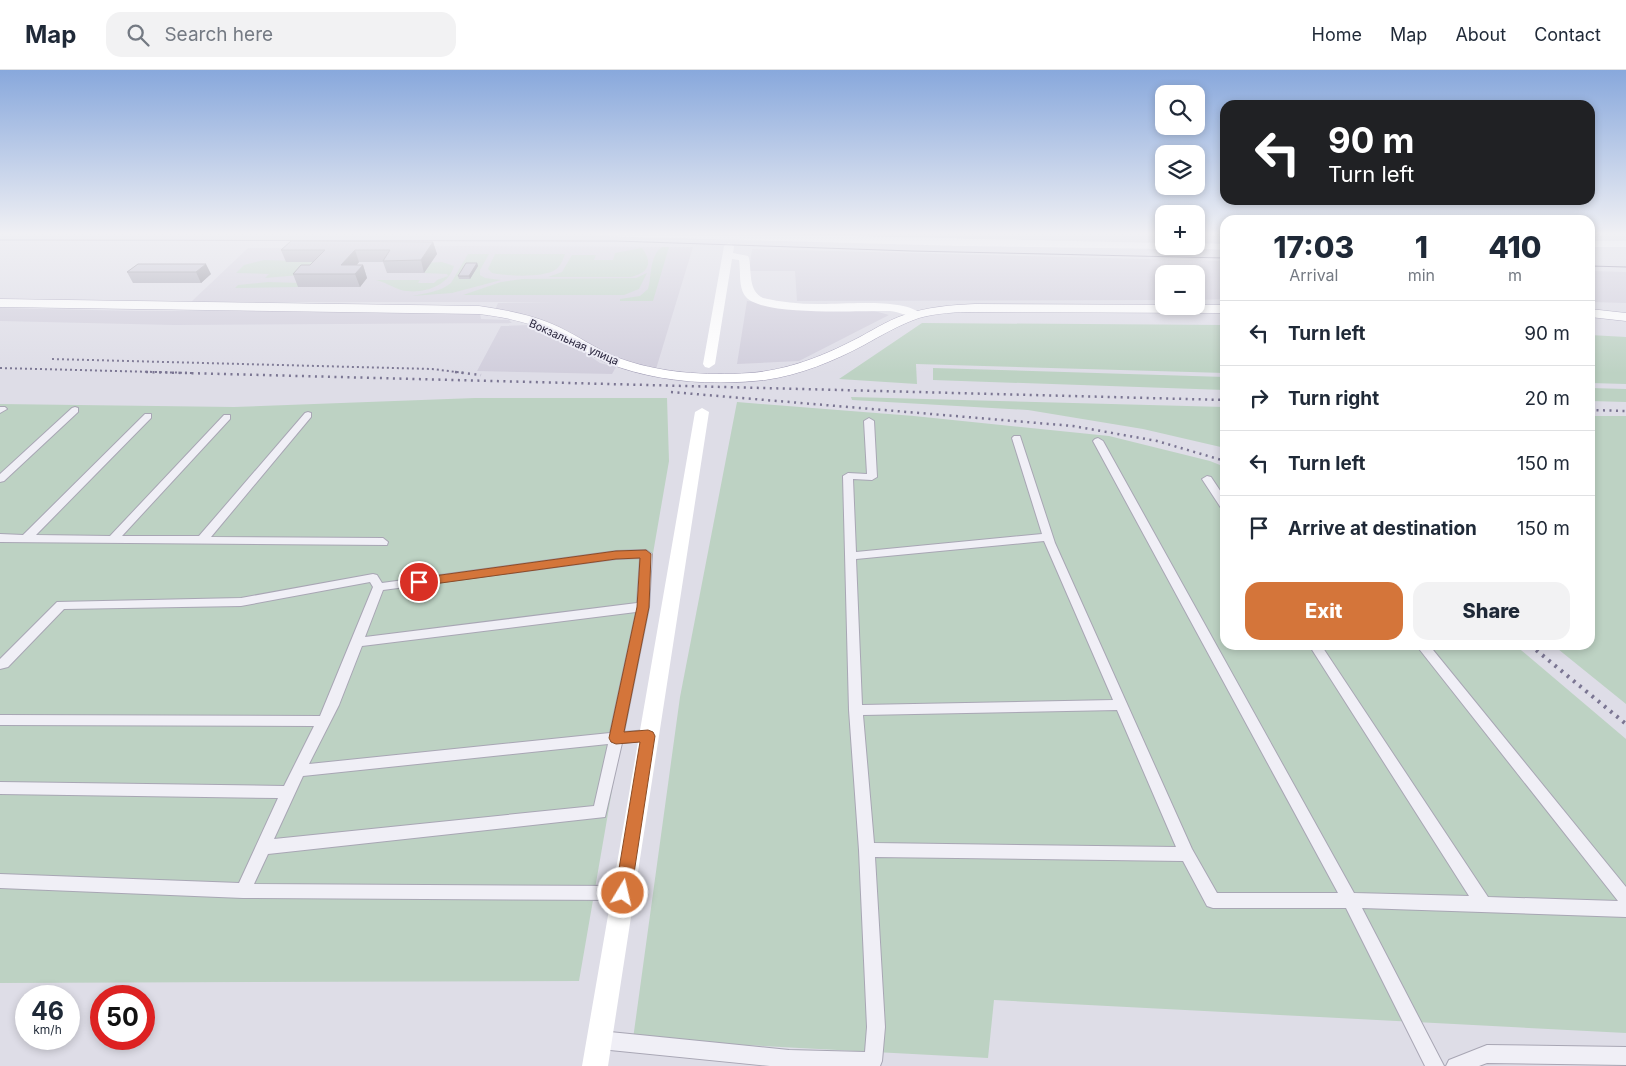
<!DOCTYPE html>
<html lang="en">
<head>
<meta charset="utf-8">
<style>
  body { margin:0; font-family:Inter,sans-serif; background:#f2f2f3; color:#1f2937; height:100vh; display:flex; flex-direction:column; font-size:19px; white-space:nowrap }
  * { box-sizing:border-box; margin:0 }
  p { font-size:16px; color:#747a83 }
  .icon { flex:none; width:28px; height:28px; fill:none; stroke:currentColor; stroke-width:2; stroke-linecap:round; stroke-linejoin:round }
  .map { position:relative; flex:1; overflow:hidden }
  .sheet { position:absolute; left:1220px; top:145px; width:375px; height:435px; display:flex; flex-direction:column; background:#fff; border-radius:15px; box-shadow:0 2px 8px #0003 }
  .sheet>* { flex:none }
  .guide { position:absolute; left:1220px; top:30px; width:375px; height:105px; border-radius:15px; box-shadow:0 2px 8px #0003; background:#202124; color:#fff; overflow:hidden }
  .buttons { position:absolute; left:1155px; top:15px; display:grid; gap:10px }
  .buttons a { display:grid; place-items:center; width:50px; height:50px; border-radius:10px; background:#fff; box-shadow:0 2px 8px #0003; font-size:25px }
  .speed { position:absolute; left:15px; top:915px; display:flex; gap:10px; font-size:25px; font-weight:700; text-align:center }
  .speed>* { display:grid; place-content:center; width:65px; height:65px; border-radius:50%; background:#fff; box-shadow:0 2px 8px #0003; line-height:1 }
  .speed small { font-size:12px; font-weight:400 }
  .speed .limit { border:8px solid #d22; background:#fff; color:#111 }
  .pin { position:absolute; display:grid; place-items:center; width:42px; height:42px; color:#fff; margin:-21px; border:2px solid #fff; border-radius:50%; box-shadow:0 1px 5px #0007 }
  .me { position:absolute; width:55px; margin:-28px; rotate:9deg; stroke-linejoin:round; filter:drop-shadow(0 0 4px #0008) }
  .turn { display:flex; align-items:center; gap:18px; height:105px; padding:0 25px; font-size:22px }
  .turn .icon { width:65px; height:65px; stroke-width:2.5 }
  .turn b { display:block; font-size:35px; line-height:42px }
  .eta { display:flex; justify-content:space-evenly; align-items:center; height:85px; text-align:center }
  .eta b { font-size:30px; font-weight:800; line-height:35px }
  .action { display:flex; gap:10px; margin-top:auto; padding:10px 25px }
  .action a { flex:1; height:58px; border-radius:15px; background:#d4753a; color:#fff; font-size:20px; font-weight:800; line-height:58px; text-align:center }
  .action a+a { background:#f2f2f3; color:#1f2937 }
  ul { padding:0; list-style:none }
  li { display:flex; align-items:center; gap:15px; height:65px; padding:0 25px; border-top:1px solid #e0e1e3 }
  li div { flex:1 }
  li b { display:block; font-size:19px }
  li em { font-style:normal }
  header { display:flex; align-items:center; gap:30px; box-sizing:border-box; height:70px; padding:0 25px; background:#fff; border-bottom:1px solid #e0e1e3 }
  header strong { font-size:24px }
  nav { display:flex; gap:28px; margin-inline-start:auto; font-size:18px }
  .search { width:350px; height:45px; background:#f2f2f3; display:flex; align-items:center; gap:12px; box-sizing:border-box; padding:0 18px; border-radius:15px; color:#747a83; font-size:19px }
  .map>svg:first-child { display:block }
  .built { fill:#d1cedc }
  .green { fill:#bdd2c3 }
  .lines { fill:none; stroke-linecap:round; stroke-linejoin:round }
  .street-casing { stroke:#a8a6b4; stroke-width:2 }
  .primary-casing { stroke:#9f9bb4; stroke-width:1 }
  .street { fill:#f0eff6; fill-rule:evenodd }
  .secondary { fill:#fff; fill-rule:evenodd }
  .primary { fill:#fff; fill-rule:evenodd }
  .tram { stroke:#7a7592; stroke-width:1 }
  .rail-far2 { stroke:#7a7592; stroke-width:2; stroke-dasharray:2 3; stroke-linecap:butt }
  .rail-far1 { stroke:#7a7592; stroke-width:2.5; stroke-dasharray:2 4.5; stroke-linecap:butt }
  .rail { stroke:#7a7592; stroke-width:4; stroke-dasharray:2.5 5.5; stroke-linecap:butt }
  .wall { fill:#a2a0ae }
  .shaded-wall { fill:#84828d }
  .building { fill:#bcbaca; stroke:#84828d }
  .route { fill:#d4753a; stroke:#8a4c26 }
  .labels { text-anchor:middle; stroke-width:4; stroke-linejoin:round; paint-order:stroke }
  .far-street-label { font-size:11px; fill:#2a263e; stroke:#edecf5 }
</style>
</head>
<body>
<header>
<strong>Map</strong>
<div class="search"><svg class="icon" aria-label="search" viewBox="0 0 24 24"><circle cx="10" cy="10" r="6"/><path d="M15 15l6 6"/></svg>Search here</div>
<nav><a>Home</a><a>Map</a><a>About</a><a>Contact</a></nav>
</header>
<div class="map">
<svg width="1626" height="996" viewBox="0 0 1626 996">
  <rect width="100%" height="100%" fill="#dedde7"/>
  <path class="built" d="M461,176L693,177L656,299L623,292L561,260L495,240L498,233L558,232H191L248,178Z
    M752,179L1225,191V229L1196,230V204H1164V230L797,231L795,201H749Z
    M1590,201L1626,202V233L1590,232Z
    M747,231L849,239L878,242L889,245L799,291L737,294Z
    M0,238L138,241H466L480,243L481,249L509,250L512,253L174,255L0,251Z
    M532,255L563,268L600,293L616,297L612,304L477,301L501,256Z"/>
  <path class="green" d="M662,177H669L653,231H620V229L640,226L648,219C652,206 649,186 662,177Z
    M642,178C653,193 649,203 631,207H548L562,202L572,185H596L594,190H613L615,183Z
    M468,184H489L480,200V205L485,208L501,210L452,223L412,226C426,223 440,222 451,213Z
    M495,184H565C563,190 560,197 555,200C542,208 506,206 492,203L488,199Z
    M264,190L329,192L301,205L265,208L269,204L236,203L244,195Z
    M442,192L454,196C448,217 421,225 401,220C392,217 385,212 376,210H420L418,213H434L437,210L448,206L447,204L424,203L428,197L425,193Z
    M647,203L639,219L624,225H463L501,212L522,209L636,208Z
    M268,212L301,213L298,217L235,218L238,215Z
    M922,253L1225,255V303L916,294L917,314L839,309Z
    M1590,265L1626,267V314L1590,313Z
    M933,298L1225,307V320L933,310Z
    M1590,318L1626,319V332L1590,331Z
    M851,327L1225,337V378L1143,359L1028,340L852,330Z
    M475,328H667L669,391L579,911L0,913V334L234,337Z
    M737,332L914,346L1109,366L1210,391L1225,397V575H1515L1626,669V963L994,930L988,988L633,969L680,627Z
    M1590,346H1626V634L1553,575H1590Z"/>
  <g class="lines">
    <defs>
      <path id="street" d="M0,337H5L7,339L0,343Z
        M75,337L78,338V342L4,411L0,412V404L72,338Z
        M308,342L311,343V347L211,467L383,468L388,472L387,475L0,472V464L23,465L145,344H151V348L36,465L110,466L224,345H230V349L122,466H199L305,343Z
        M869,348L874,351L877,407L872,410L853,409L856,482L1042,464L1012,368L1014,366H1020L1055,473L1192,779L1217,823H1338L1093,371L1095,369L1098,368L1103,371L1354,823L1469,826L1309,575H1321L1488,827L1618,831L1416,575H1429L1626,817V847L1362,838L1444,996H1425L1346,838H1213L1207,836L1183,791L875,787L885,957L882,991L880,996H770L600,979L594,976L591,970L594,964L600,961L789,980L865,982L867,957L859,780L849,640L843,406L848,403L867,404L864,351ZM1044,471L1113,630L862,635L856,489ZM1117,640L1176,777L874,773L863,645Z
        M1207,406L1211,407L1225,428V439L1221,438L1202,409Z
        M646,480L652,484L649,537L624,662L648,660L653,662L655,666L653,670L622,673L605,747L268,784L254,814L623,816L629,818L631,823L629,828L623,830L243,828L0,818V804L239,813L278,728L0,724V712L284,716L314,656L0,655V645L320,646L373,517L370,512L241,536L64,539L8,597L0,599V589L57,532L241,528L373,504L377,505L382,513L616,481ZM640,488L637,533L365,567L383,520L616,489ZM636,542L610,663L309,694L339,635L362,576ZM608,674L594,736L274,769L303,706Z
        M1487,975L1626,977V995L1487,993L1479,996H1446L1449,990Z"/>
      <path id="primary" d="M0,229L479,236C506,240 534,245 559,257C578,266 596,279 616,287C658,303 705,306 750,303C787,300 821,287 854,270C870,262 886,251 904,245C927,237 951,235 975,234L1225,235V243L975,242C956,242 937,243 919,248C899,255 882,265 864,275C834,291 800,305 765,310C713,316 654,312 605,292C586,284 570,272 552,263C529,252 504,247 479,244L0,237Z
        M1590,239L1626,243V251L1590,247Z"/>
    </defs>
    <use href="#street" class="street-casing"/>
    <use href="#primary" class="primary-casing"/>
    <use href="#street" class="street"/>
    <path class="secondary" d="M594,163H718L1164,173V176H1169L1164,179L962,176L599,166Z
      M1590,171H1626V177H1590Z
      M729,173L734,176L733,183L748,186L749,188C752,204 748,220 763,228C781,232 799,234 817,234C840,235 906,227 922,245L916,248C907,246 900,242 890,241C863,240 764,247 746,227C738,218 741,202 739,190L732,189L715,294L709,298L705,297L703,294L724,176Z
      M1196,173L1225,174V180L1192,178L1191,176H1196Z
      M702,338L709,342L608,996H582L695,342Z"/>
    <use href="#primary" class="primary"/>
    <path class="tram" d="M0,170L616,171L912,181L1225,188
      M1590,196L1626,197"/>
    <path class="rail-far2" d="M52,289L432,299L465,303
      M0,298L194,303"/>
    <path class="rail-far1" d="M146,302L1225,330
      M455,302L481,305
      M671,322L1073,356L1157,371L1225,391
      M1590,340L1626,341"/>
    <path class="rail" d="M1530,575L1626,654"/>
  </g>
  <path class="wall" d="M433,172L437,184L424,203H387L383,192H359L357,195H363L367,208L360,217H298L293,204L310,195L313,192H286L281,180Z
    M477,193L478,196L470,209H459L458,206Z
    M138,194L211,204L201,213H133L127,202Z"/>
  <path class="shaded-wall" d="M433,172L437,184L424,203L421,190Z
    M355,180L359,192L349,204L341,195Z
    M477,193L478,196L470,209L469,206Z
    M206,194L211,204L201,213L196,202Z
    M363,195L367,208L360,217L355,204Z"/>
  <path class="building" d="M291,171L433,172L421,190L383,191L390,180H355L341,195H363L355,204H293L301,195H310L325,180H281Z
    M466,193H477L469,206H458Z
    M138,194H206L196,202H127Z"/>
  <linearGradient id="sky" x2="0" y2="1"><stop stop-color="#88a8dc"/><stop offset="0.54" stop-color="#f0f0f4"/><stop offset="1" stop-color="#f0f0f4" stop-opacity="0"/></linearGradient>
  <rect width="1626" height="303" fill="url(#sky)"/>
  <path class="route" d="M646,480L651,484L649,537L624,662L648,660L653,662L655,666L631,823L628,829L623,831L617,829L615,823L640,672L616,674L611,672L609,668L637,537L640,488L616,489L419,516L413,512L419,508L616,481Z"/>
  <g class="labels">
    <g class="far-street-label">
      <text transform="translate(574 272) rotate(24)" y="4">Вокзальная улица</text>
    </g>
  </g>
</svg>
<div class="buttons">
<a><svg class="icon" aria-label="search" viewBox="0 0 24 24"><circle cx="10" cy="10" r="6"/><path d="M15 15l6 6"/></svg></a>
<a><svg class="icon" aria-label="layers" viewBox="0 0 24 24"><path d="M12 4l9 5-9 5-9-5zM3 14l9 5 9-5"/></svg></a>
<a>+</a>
<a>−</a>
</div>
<div class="speed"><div>46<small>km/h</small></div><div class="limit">50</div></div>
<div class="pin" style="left:419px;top:512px;background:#d93025"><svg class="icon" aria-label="arrive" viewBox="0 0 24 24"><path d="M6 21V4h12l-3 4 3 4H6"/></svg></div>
<svg class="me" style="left:623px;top:823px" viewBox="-20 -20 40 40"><circle r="17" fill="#d4753a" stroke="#fff" stroke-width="3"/><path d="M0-11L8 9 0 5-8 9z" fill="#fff"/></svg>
<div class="guide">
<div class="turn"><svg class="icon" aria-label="left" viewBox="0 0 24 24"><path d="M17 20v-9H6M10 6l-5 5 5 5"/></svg><div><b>90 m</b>Turn left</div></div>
</div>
<section class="sheet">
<div class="eta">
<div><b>17:03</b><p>Arrival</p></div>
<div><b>1</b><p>min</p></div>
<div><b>410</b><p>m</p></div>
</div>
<ul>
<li><svg class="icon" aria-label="left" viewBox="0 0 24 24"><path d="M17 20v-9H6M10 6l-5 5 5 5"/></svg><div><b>Turn left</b></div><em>90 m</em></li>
<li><svg class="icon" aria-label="right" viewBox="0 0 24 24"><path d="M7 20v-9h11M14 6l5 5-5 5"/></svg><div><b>Turn right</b></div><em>20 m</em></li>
<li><svg class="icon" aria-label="left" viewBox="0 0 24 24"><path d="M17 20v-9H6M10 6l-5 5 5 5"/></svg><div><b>Turn left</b></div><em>150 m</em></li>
<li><svg class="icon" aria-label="arrive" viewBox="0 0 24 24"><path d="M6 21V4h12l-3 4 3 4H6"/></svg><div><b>Arrive at destination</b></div><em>150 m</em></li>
</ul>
<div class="action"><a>Exit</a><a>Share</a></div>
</section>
</div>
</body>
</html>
